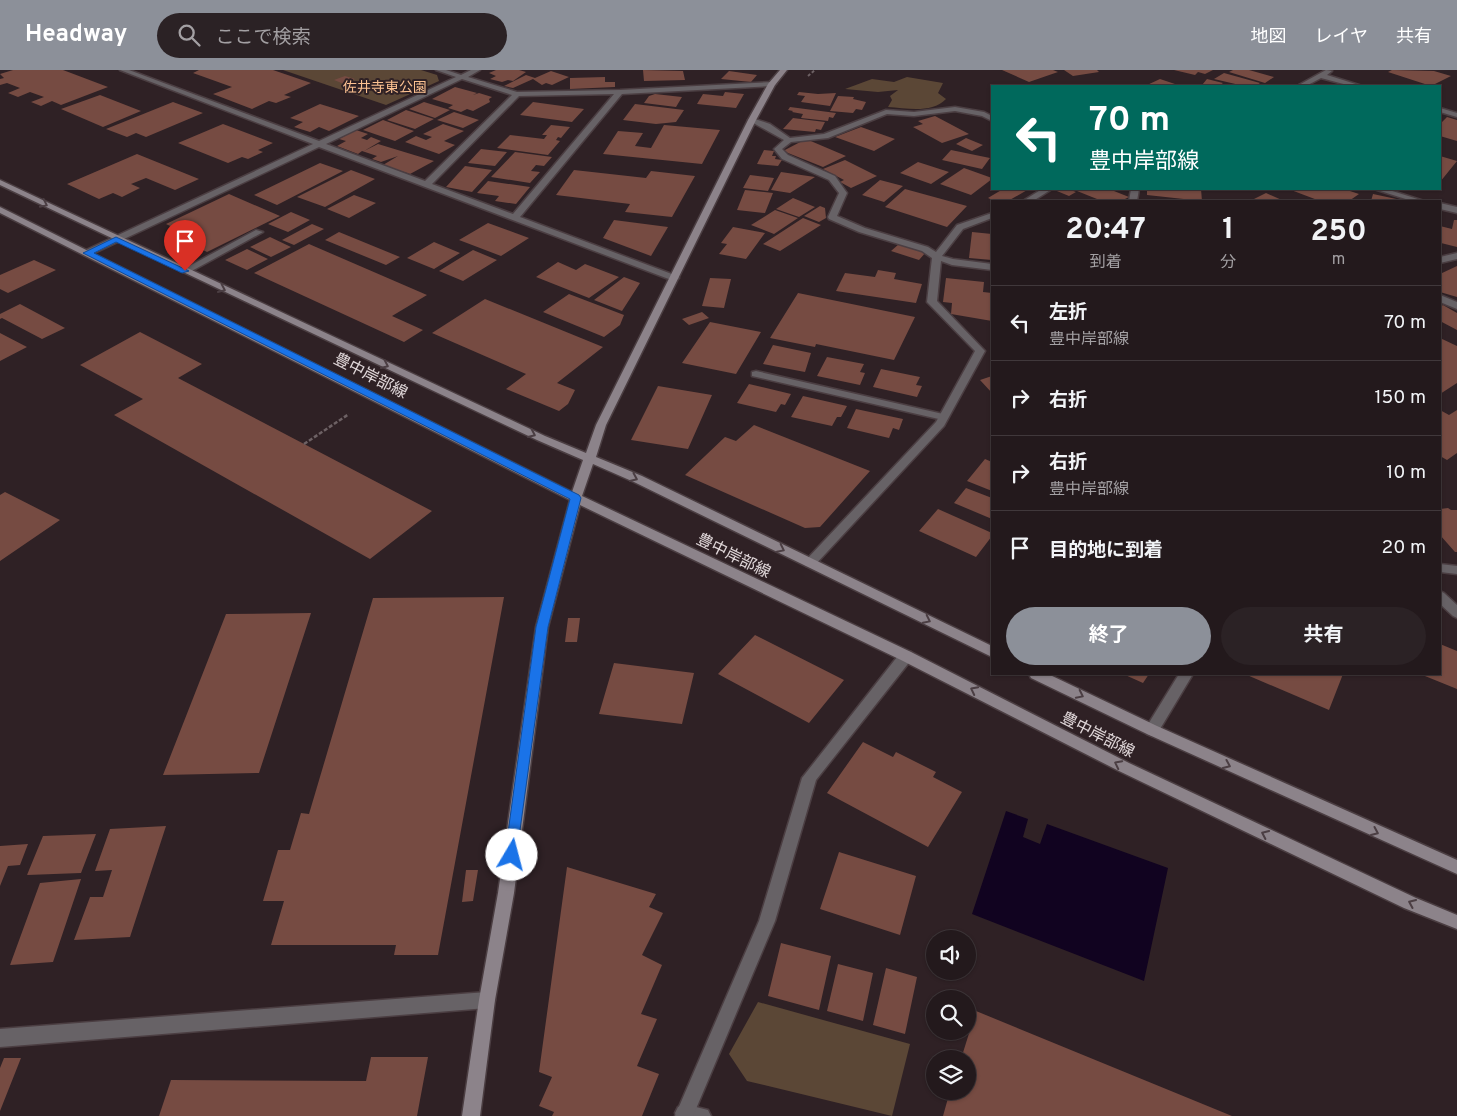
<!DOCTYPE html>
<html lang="ja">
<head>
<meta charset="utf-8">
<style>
  body { margin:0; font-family:Overpass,"Noto Sans JP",sans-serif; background:#2b2225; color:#f1f3f6; height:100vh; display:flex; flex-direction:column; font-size:19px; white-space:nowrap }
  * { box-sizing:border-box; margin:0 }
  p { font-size:16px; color:#a3a0a3 }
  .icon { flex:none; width:28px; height:28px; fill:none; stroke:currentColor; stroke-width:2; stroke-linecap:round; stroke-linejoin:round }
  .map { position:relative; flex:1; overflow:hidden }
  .details { position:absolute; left:991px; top:130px; width:450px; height:475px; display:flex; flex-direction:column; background:#23191c; border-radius:0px; box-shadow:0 1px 4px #0004,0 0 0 1px #40383b }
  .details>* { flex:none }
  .top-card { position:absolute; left:991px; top:15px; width:450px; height:105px; border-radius:0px; box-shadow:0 1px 4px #0004,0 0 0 1px #40383b; background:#00695c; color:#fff; overflow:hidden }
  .tools { position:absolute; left:926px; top:860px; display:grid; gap:10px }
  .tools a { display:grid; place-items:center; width:50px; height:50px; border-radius:50%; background:#23191c; box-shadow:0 1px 4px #0004,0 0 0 1px #40383b; font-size:25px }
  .pin { position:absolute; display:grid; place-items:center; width:42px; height:42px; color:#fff; margin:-51px -21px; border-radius:50% 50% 50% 0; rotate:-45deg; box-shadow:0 0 5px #0007 }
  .pin .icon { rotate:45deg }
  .me { position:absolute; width:55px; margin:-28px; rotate:8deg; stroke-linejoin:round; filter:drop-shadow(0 0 4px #0008) }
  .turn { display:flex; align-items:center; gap:18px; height:105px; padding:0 15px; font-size:22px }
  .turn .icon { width:65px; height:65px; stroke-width:2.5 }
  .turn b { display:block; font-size:35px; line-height:42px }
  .eta { display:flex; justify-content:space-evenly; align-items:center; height:85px; text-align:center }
  .eta b { font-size:30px; font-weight:700; line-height:35px }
  .action { display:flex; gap:10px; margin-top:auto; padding:10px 15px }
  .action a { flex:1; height:58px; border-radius:30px; background:#8c9099; color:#fff; font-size:20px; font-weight:700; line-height:58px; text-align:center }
  .action a+a { background:#2b2225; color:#f1f3f6 }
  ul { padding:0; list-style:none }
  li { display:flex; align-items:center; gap:15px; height:75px; padding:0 15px; border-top:1px solid #40383b }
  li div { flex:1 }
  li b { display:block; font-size:19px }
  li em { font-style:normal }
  header { display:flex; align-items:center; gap:30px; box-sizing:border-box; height:70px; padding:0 25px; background:#8c9099; color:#fff }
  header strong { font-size:24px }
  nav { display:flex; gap:28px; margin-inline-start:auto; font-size:18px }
  .search { width:350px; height:45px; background:#2b2225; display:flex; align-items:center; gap:12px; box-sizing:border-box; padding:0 18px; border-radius:28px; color:#a3a0a3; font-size:19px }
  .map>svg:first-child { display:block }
  .green { fill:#5b4736 }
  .water { fill:#110320 }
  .building { fill:#764b42 }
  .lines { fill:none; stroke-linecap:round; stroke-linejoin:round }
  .lane-casing { stroke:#4b3e42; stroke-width:3 }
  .street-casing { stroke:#4b3e42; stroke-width:3 }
  .secondary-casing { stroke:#4b3e42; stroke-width:3 }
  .path-far1 { stroke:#6d6164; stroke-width:2; stroke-dasharray:3 2; stroke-linecap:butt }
  .path { stroke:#6d6164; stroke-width:2.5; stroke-dasharray:4 2; stroke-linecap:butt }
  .lane { fill:#676266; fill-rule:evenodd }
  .street { fill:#676266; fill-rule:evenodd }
  .secondary { fill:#8c838a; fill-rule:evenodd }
  .oneway { stroke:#4b3e43 }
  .route { fill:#1a73e8; stroke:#114b97 }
  .labels { text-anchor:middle; stroke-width:4; stroke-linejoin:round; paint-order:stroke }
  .far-park-label { font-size:14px; fill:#fbc191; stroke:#2f2125 }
  .street-label { font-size:16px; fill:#e1d8da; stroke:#2f2125 }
</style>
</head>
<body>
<header>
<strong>Headway</strong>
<div class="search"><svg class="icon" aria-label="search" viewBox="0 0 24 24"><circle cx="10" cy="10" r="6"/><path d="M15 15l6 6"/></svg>ここで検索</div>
<nav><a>地図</a><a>レイヤ</a><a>共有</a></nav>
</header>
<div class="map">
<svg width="1457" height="1046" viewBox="0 0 1457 1046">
  <rect width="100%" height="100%" fill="#2f2125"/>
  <path class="green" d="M283,0H421L437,5L439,11L386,35Z
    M907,7L943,13L938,23L946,29C931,44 907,38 888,37L892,30L890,26L898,20L878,22L845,19L872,9L894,12Z
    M758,932L910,974L892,1046L747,1011L729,984Z"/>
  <path class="water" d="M1006,741L1028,749L1023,767L1040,774L1047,754L1168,798L1144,911L972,844Z"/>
  <path class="building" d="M13,0H63L108,17L61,35L52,31L41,36L31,32L44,27L30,22L18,27L8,23L20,18L7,13L0,15V9L4,8L0,4Z
    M199,0H273L311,13L284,25L291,27L276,33L269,31L252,39L213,24L232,17L193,3Z
    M496,0H519L526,2L513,11L508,10L502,12L490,9L496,6L489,3Z
    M643,0L683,1L685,10L644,11Z
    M1002,0H1053L1058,2L1029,12Z
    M1064,0H1097L1099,2L1073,6Z
    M1174,0H1213L1205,4L1198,2L1195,5Z
    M1233,0H1249L1274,7L1265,13L1229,2Z
    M1392,0L1434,1L1451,6L1431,16L1388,2Z
    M551,1L569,7L552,15L546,13L542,15L533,9L513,18L504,16L526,5L535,8Z
    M729,1L757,5L751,12L721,9Z
    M1224,3L1260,13L1256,16H1244L1214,9Z
    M345,6L355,9L344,14L334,10Z
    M605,7V12H615V17L570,19V8Z
    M1160,9L1178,15L1145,16Z
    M1207,9L1223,13L1219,16L1202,15Z
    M455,17L477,23L473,25L479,23L492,27L489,29L490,32L473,41L467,39L461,42L448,38L453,35L432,29Z
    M725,22L744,24L736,38L697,34L703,24L723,26Z
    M799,22L818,24L836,23L830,36L801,32L805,26L797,25Z
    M655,24L682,27L676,37L644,33L649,26Z
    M100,25L141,41L103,57L61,39Z
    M838,26L854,27L853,29L866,32L862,40L856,39L853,43L830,41Z
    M173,32L203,43L146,67L136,63L127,67L106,59Z
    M424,32L450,40L435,48L409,39Z
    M533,32L584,39L572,52L520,45Z
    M320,34L359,46L329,61L319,57L310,62L294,57L303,52L290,48Z
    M635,34L684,40L676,52L656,54L623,50Z
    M790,37L836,43L833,48L829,47L828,51L801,48L803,44L792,42L793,41L788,40Z
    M406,40L434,49L415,59L387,50Z
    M454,42L479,50L463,58L437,50Z
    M935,46L969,64L942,73L913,57L923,54L918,51Z
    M1447,47L1457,50V71L1440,66V54Z
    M793,48L825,52L821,60L816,59L815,62L783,59Z
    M383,50L414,61L395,71L363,60Z
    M223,54L273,73L258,80L263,82L248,89L242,87L228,93L178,73Z
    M443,54L464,61L444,71L455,75L439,84L405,72L416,66L426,70L432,67L423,64Z
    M551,55L570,57L561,68L558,67L556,70L560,71L548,85L497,78L510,65L544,69L547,65H542Z
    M664,55L720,60L702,94L603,84L618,61L643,63L635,76L651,78Z
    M861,57L895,69L874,81L835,67Z
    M356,60L368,64L361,68L367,70L371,67L381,71L364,81L378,74L434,91L410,104L383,95L398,86L381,92L372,89L377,86L362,81L358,84L337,76L346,71L339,69Z
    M966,68L983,75L972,81L956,74Z
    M806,69L846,86L823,97L783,81Z
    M481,79L507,82L495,96L468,93Z
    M764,80L774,81L772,86H776L775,89L782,90L778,96L757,94Z
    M951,80L990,88L982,99L942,90Z
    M515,82L552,87L544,96L536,95L531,101L540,102L530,113L491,107Z
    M137,84L199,109L175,120L146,108L131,114L140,118L122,127L113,123L99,129L67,114Z
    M1440,86L1457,91L1440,112Z
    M845,90L877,106L851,118L840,112L844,110L823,99Z
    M918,92L949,102L931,114L900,103Z
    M320,93L343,101L277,135L254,125Z
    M465,96L492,100L472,122L446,117Z
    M964,98L992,108V109L971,125L940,114Z
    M351,100L375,109L325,137L297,127Z
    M574,100L646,108L651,101L695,106L672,147L625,142L630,134L556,125Z
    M781,102L815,107L790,123L771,120Z
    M750,105L774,108L768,121L743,118Z
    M880,110L903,116L884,132L862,125Z
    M488,111L530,117L516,134L495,131L499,126L477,123Z
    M905,119L967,136L947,157L885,137Z
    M1003,119H1029L1008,131H995L988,128Z
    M1052,119H1068L1076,122L1069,126Z
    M1072,119H1109L1129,127L1121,131H1102Z
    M1147,119H1201L1202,131L1147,125Z
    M1293,119H1344L1359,124L1349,131H1320L1291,120Z
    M745,120L773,123L765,143L737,140Z
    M1266,123L1284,131H1250Z
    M229,124L280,146L207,182L193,175L201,171L166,154Z
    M1373,124L1401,130V131H1371Z
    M354,125L376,133L349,148L327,139Z
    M793,128L815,137L799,147L776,139Z
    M820,136L825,138L826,148L819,152L804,146Z
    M775,140L798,148L774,164L751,155Z
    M291,142L310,150L288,162L268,154Z
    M803,148L821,155L780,181L763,174Z
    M614,150L668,157L651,186L603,168Z
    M1454,150H1457V177L1441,173L1442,171L1440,170V156L1452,159Z
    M488,153L529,168L501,186L459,170Z
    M312,154L324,159L294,175L282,170Z
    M733,157L765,163L746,189L719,184L727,174L721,173Z
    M339,162L400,187L386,195L325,170Z
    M972,162L992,164V190L969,188Z
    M270,167L291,177L271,187L250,177Z
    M434,172L460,183L434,199L407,188Z
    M309,174L427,225L392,246L423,260L404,272L254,203Z
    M899,174L926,182L919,190L891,181Z
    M247,179L268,189L247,200L225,190Z
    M473,180L497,190L463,211L439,201Z
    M34,190L56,200L8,223L0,219V205Z
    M558,192L576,200L585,194L619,207L589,228L536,207Z
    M1457,196V227L1440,222V204Z
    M878,200L896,203L894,209L922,214L916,233L836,221L845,203L875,207Z
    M624,207L640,213L622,241L594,230Z
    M710,208L731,209L724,238L702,236Z
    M946,208L984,212L983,222L992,223V251L951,244L952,233L943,232Z
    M798,223L915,247L894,290L816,274L815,277L770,268Z
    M569,224L624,245L620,255L604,267L543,242Z
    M485,229L603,277L557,313L575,320L568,334L559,341L506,319L526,304L432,263Z
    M20,234L65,258L42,269L2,248L0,249V244Z
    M1443,235L1457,243V260L1440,251V237Z
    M702,242L709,248L689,255L682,249Z
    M710,252L761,262L736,304L682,293Z
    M140,262L202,294L178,308L432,441L370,489L114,345L143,329L80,295Z
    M0,263L27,277L0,291Z
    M1440,268L1457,276V313L1440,324Z
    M773,275L811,283L805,302L763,294Z
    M827,287L864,294L860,302L865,303L860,315L817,306Z
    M881,299L920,307L916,315L922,316L917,327L873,317Z
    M992,306V323L980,310Z
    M749,314L791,324L785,335L781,334L776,342L737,333Z
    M658,316L712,325L688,379L631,370Z
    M803,326L847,336L841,347H837L832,356L791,347Z
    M856,339L903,349L899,360L893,358L889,368L847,358Z
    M1440,340L1449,345L1457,340V383L1447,390L1440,386Z
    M754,355L870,401L820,457L805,458L685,405L725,367L736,371Z
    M985,389L992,392V421L967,411Z
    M966,418L992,428V449L954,433Z
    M5,422L60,450L0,491V425Z
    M1448,438L1451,440H1457V482H1455L1440,465V439Z
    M938,439L992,463V466L976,487L919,461Z
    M504,527L438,885H394L396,875H271L284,831H263L278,780H290L301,743L309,744L373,528Z
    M311,543L259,703L163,705L226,544Z
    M568,548H580L577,572H565Z
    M755,565L844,610L809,653L718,604Z
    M1440,574L1457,581V619L1420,604H1440Z
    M614,593L694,603L682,654L599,644Z
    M1123,604H1149L1143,613Z
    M1248,604H1343L1329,640L1247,605Z
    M863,672L893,687L896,682L936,702L933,707L962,722L928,777L827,723Z
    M166,756L130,867L74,870L90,827H103L112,800L95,801L110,759Z
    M96,764L81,803L27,805L43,766Z
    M28,774L20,795L8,796L0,816V776Z
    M839,782L916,806L900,865L820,839Z
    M567,797L656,824L649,837L663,843L642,885L662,895L641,944L657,949L637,996L659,1004L642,1046H552L554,1042L539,1036L552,1007L539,1002Z
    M466,800H478L473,831L462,832Z
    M81,809L53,892L10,895L40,813Z
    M781,873L831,886L819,940L768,926Z
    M838,894L873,903L863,951L827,941Z
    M886,898L917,907L905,964L873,955Z
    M976,941L1232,1046H943L950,1021H968V989H961Z
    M371,987H428L417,1046H159L171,1010L366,1011Z
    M4,988H21L0,1041V998Z"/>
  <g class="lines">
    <defs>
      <path id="lane" d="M1131,119H1139L1137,131H1129Z
        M256,160L263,162L188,203L180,201Z
        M756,301L943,344L948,347L943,350L752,306V302Z
        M684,1034L708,1040L711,1046H676L675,1043L678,1037Z"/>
      <path id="street" d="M120,0H129L319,71L456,7L436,0H446L461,5L471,0H480L468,7L517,22L620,20L772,12L776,14L772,16L622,24L520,147L677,206L679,208L674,211L319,77L90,185H84V181L313,74ZM462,9L512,25L425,111L326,74ZM614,24L513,144L432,114L519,26Z
        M1326,0L1332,1L1327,5L1362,16H1351L1321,8L1306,16H1297Z
        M955,37L984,42L992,46V51L982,46L955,41L914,46L887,44L828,68L791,72L782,79L788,85L835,106L847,123L837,146L865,158L928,177L936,182L957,155L992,143V148L963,159L942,186L953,189L992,194V200L952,195L941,191L937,231L985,281L944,356L814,496H806L804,493L806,490L936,352L975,281L927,232L932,188L922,181L859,162L829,149L828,147L839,123L829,110L782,89L774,79L784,70L748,50L752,48L770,54L790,68L824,64L886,40L914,42Z
        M1440,38L1457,43V47L1440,42Z
        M1042,119H1052L1033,131H1023Z
        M1374,119H1386L1424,131H1412Z
        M1440,133L1457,137V143L1440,139Z
        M1457,183V189L1440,193V187Z
        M1440,225L1457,232V239L1440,232Z
        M1440,494L1457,496V504L1440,502Z
        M1440,521L1444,523L1457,535V548L1453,546L1440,534Z
        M906,581L911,582L913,586L911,590L816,710L775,851L693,1046H675L759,851L802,708L901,582Z
        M1179,604H1193L1157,664L1152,666L1147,664L1145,660L1147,656Z
        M487,922L493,924L495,930L493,936L487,938L0,977V959Z"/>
      <path id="secondary" d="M780,0H787L775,15L756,50L606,355L596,387L642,406L992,576V587L634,412L593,394L582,426L911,582L1129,693L1416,828L1457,845V859L1404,838L1119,701L901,590L580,435L548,557L514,823L495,930L480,1046H462L479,930L498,823L536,557L570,430L0,143V137L572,422L583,390L537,370L0,115V110L545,366L586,383L596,355L748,50L768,14Z
        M1029,604H1048L1157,656L1457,790V804L1147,664L1031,608Z"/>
    </defs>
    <use href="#lane" class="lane-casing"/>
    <use href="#street" class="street-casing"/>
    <use href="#secondary" class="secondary-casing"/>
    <path class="path-far1" d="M808,6L815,0"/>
    <path class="path" d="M304,374L349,344"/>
    <use href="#lane" class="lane"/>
    <use href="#street" class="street"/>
    <use href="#secondary" class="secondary"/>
  </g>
  <defs><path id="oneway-chevron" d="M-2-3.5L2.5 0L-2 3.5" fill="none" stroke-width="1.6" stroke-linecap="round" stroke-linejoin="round" transform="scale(1.25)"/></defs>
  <g class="oneway">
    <use href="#oneway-chevron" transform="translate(44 134) rotate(26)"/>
    <use href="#oneway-chevron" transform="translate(222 219) rotate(25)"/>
    <use href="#oneway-chevron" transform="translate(385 295) rotate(25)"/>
    <use href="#oneway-chevron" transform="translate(532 364) rotate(25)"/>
    <use href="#oneway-chevron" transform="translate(634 408) rotate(24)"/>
    <use href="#oneway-chevron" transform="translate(781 479) rotate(26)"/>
    <use href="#oneway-chevron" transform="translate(927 550) rotate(26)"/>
    <use href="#oneway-chevron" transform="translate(974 620) rotate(-153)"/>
    <use href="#oneway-chevron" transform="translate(1080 625) rotate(26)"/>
    <use href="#oneway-chevron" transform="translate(1118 694) rotate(-153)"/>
    <use href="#oneway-chevron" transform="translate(1227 695) rotate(24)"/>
    <use href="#oneway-chevron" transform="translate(1375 762) rotate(24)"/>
    <use href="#oneway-chevron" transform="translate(1265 764) rotate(-155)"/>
    <use href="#oneway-chevron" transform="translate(1412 833) rotate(-156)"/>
  </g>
  <path class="route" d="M116,167L189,201L182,203L116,172L94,183L579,425L581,428L548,557L516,789L512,791L507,789L505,785L536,557L570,429L83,183Z"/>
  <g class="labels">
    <g class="far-park-label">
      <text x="385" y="22">佐井寺東公園</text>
    </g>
    <g class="street-label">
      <text transform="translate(371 305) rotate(27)" y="6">豊中岸部線</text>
      <text transform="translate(734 485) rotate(26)" y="6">豊中岸部線</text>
      <text transform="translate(1098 664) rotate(27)" y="6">豊中岸部線</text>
    </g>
  </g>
</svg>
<div class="tools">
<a><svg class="icon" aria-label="sound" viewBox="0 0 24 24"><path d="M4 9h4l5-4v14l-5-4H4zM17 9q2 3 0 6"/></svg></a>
<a><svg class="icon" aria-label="search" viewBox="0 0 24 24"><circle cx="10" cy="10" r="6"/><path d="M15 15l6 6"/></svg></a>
<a><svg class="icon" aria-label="layers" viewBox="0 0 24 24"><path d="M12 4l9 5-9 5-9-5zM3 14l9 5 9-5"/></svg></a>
</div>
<div class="pin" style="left:185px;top:201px;background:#d93025"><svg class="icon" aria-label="arrive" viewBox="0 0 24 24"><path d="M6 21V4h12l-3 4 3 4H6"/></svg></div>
<svg class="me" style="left:512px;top:785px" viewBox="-20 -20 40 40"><circle r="19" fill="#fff"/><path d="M0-13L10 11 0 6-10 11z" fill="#1a73e8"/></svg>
<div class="top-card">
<div class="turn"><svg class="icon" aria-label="left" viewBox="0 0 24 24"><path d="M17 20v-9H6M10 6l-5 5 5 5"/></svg><div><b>70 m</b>豊中岸部線</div></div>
</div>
<section class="details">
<div class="eta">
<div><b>20:47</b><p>到着</p></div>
<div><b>1</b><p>分</p></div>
<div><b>250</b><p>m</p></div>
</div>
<ul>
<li><svg class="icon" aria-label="left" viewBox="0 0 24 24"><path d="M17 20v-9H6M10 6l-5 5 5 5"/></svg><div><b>左折</b><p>豊中岸部線</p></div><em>70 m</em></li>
<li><svg class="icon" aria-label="right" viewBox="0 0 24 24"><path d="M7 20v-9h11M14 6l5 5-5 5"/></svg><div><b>右折</b></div><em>150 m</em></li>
<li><svg class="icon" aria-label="right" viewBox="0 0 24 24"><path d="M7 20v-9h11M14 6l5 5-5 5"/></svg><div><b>右折</b><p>豊中岸部線</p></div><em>10 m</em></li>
<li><svg class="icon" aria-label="arrive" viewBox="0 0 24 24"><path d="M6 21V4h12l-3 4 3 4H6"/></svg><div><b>目的地に到着</b></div><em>20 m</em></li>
</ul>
<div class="action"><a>終了</a><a>共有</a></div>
</section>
</div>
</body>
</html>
